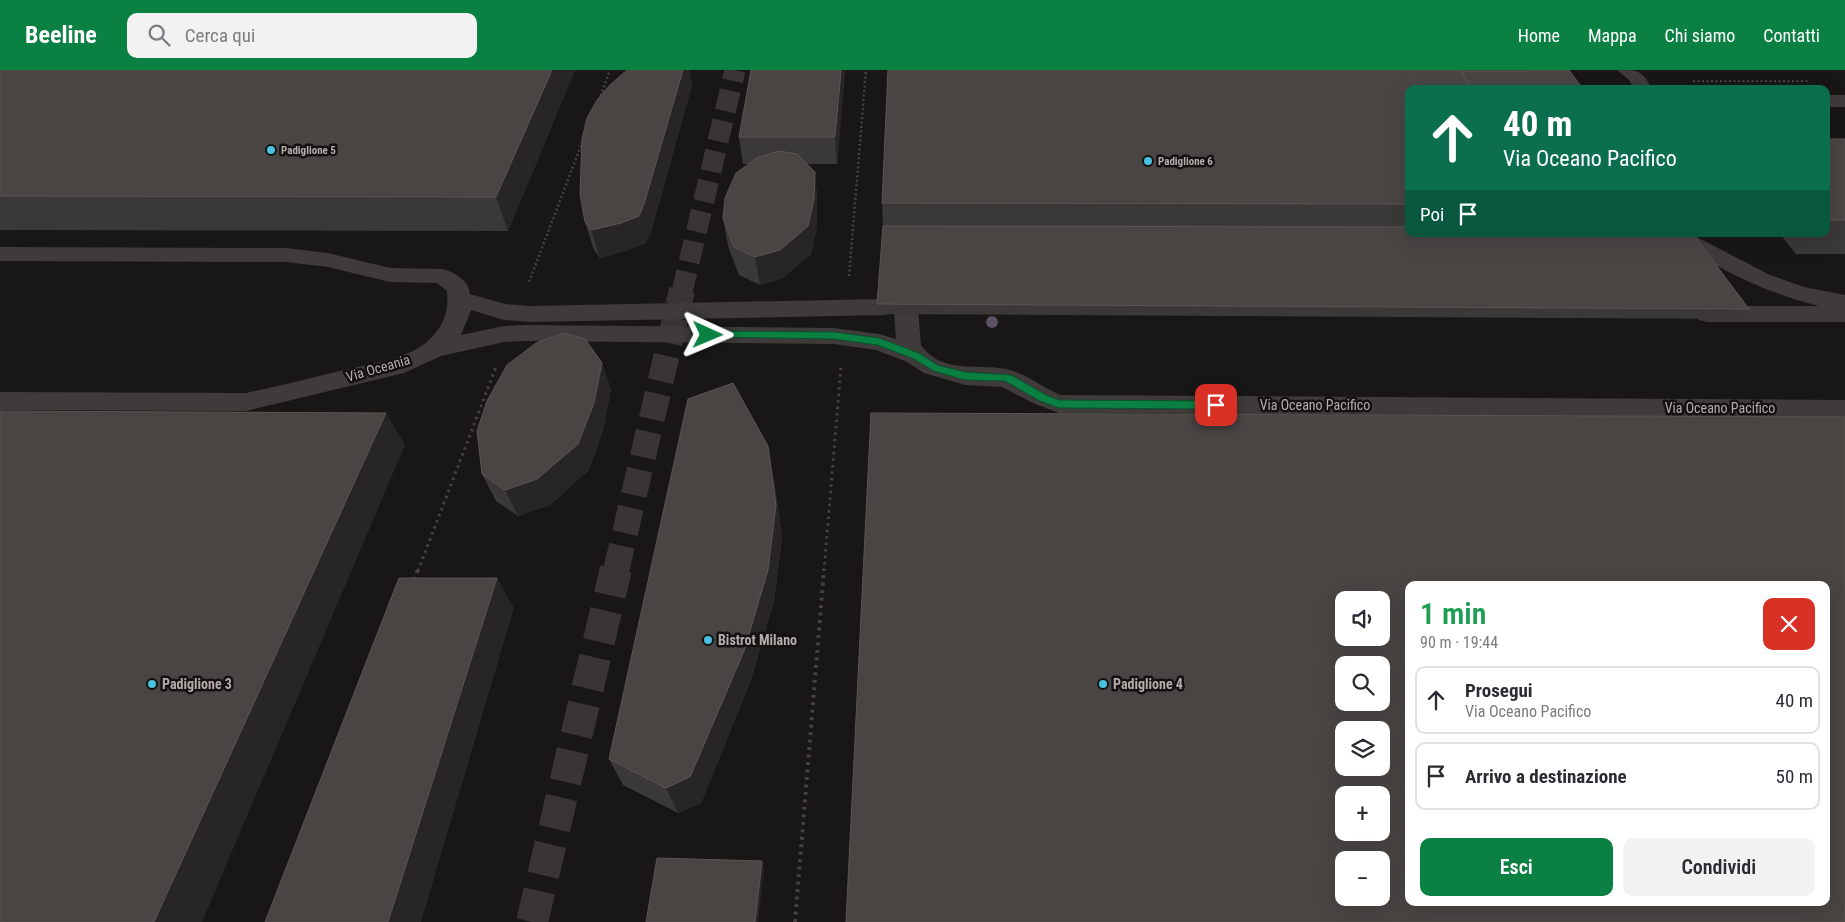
<!DOCTYPE html>
<html lang="it">
<head>
<meta charset="utf-8">
<style>
  body { margin:0; font-family:"Roboto Condensed",sans-serif; background:#f2f2f3; color:#2b2b33; height:100vh; display:flex; flex-direction:column; font-size:19px; white-space:nowrap }
  * { box-sizing:border-box; margin:0 }
  p { font-size:16px; color:#7c7c81 }
  .icon { flex:none; width:28px; height:28px; fill:none; stroke:currentColor; stroke-width:2; stroke-linecap:round; stroke-linejoin:round }
  .map { position:relative; flex:1; overflow:hidden }
  .sheet { position:absolute; left:1405px; top:511px; width:425px; height:325px; display:flex; flex-direction:column; background:#fff; border-radius:10px; box-shadow:0 5px 20px #0002 }
  .sheet>* { flex:none }
  .top-card { position:absolute; left:1405px; top:15px; width:425px; height:152px; border-radius:10px; box-shadow:0 5px 20px #0002; background:#0b6e4f; color:#fff; overflow:hidden }
  .tools { position:absolute; left:1335px; top:521px; display:grid; gap:10px }
  .tools a { display:grid; place-items:center; width:55px; height:55px; border-radius:10px; background:#fff; box-shadow:0 5px 20px #0002; font-size:25px }
  .pin { position:absolute; display:grid; place-items:center; width:42px; height:42px; color:#fff; margin:-21px; border-radius:10px; box-shadow:0 2px 8px #0006 }
  .me { position:absolute; width:55px; margin:-28px; rotate:91deg; stroke-linejoin:round; filter:drop-shadow(0 0 4px #0008) }
  .turn { display:flex; align-items:center; gap:18px; height:105px; padding:0 15px; font-size:22px }
  .turn .icon { width:65px; height:65px; stroke-width:2.5 }
  .turn b { display:block; font-size:35px; line-height:42px }
  .then { display:flex; align-items:center; height:48px; padding:0 15px; background:#0003; gap:10px; font-size:19px }
  .round { display:grid; place-items:center; flex:none; width:52px; height:52px; border-radius:10px; background:#f2f2f3 }
  .overview { display:flex; align-items:center; justify-content:space-between; height:85px; padding:0 15px }
  h1 { font-size:30px; font-weight:600; line-height:38px; color:#1e9e55 }
  .action { display:flex; gap:10px; margin-top:auto; padding:10px 15px }
  .action a { flex:1; height:58px; border-radius:10px; background:#0b8043; color:#fff; font-size:20px; font-weight:600; line-height:58px; text-align:center }
  .action a+a { background:#f2f2f3; color:#2b2b33 }
  ul { padding:0; list-style:none }
  li { display:flex; align-items:center; gap:15px; height:68px; margin:0 10px 8px; padding:0 5px; border:2px solid #e1e1e2; border-radius:10px }
  li div { flex:1 }
  li b { display:block; font-size:19px }
  li em { font-style:normal }
  header { display:flex; align-items:center; gap:30px; box-sizing:border-box; height:70px; padding:0 25px; background:#0b8043; color:#fff }
  header strong { font-size:24px }
  nav { display:flex; gap:28px; margin-inline-start:auto; font-size:18px }
  .search { width:350px; height:45px; background:#f2f2f3; display:flex; align-items:center; gap:12px; box-sizing:border-box; padding:0 18px; border-radius:10px; color:#7c7c81; font-size:19px }
  .map>svg:first-child { display:block }
  .lines { fill:none; stroke-linecap:round; stroke-linejoin:round }
  .minor-tunnel-far2 { stroke:#383534; stroke-width:21; stroke-dasharray:21 10; stroke-linecap:butt }
  .minor-tunnel-far1 { stroke:#383534; stroke-width:26; stroke-dasharray:26 13; stroke-linecap:butt }
  .minor-tunnel { stroke:#383534; stroke-width:32; stroke-dasharray:32 16; stroke-linecap:butt }
  .path-far2 { stroke:#454140; stroke-width:2.5; stroke-dasharray:2 2.5; stroke-linecap:butt }
  .path-far1 { stroke:#454140; stroke-width:3; stroke-dasharray:2.5 4; stroke-linecap:butt }
  .path { stroke:#454140; stroke-width:4; stroke-dasharray:3 4.5; stroke-linecap:butt }
  .minor { fill:#3e3b3a; fill-rule:evenodd }
  .tree { fill:#5c5261 }
  .wall { fill:#3b3937 }
  .shaded-wall { fill:#282624 }
  .building { fill:#484543; stroke:#5a5553; fill-rule:evenodd }
  .route { fill:#0b8043; stroke:#07532c }
  .poi-dot { fill:#48c2de; stroke:#131211; stroke-width:2 }
  .labels { text-anchor:middle; stroke-width:5; stroke-linejoin:round; paint-order:stroke }
  .far-poi-label { font-size:11px; font-weight:bold; fill:#b6acaa; stroke:#131211; text-anchor:start }
  .street-label { font-size:14px; fill:#b6acaa; stroke:#131211 }
  .poi-label { font-size:14px; font-weight:bold; fill:#b6acaa; stroke:#131211; text-anchor:start }
</style>
</head>
<body>
<header>
<strong>Beeline</strong>
<div class="search"><svg class="icon" aria-label="search" viewBox="0 0 24 24"><circle cx="10" cy="10" r="6"/><path d="M15 15l6 6"/></svg>Cerca qui</div>
<nav><a>Home</a><a>Mappa</a><a>Chi siamo</a><a>Contatti</a></nav>
</header>
<div class="map">
<svg width="1845" height="852" viewBox="0 0 1845 852">
  <rect width="100%" height="100%" fill="#181716"/>
  <g class="lines">
    <path class="minor-tunnel-far2" d="M682,222L735,0"/>
    <path class="minor-tunnel-far1" d="M616,501L682,220"/>
    <path class="minor-tunnel" d="M532,852L616,499"/>
    <path class="path-far2" d="M1693,11H1809
      M599,30L610,0
      M849,206L866,0
      M529,212L582,73"/>
    <path class="path-far1" d="M418,501L496,297
      M824,501L841,297"/>
    <path class="path" d="M414,510L418,499
      M795,852L824,499"/>
    <path class="minor" d="M1617,0C1639,0 1642,0 1652,19H1634L1629,10Z
      M1826,25H1845V37H1826Z
      M1691,164L1770,205L1804,217L1845,225V252H1707L1699,250L1695,244L1699,238L1707,236H1819C1769,224 1725,202 1681,175L1678,170L1681,165Z
      M0,177L286,178L328,183L390,198L442,199C454,202 469,210 470,224L505,234L530,236L882,229L894,225L901,207L914,203L922,205L925,210L919,216L917,229L921,275C944,308 987,290 1016,302C1032,308 1045,319 1061,325L1845,330V348L1059,343L1035,334L1002,317L965,315L924,303L907,292L876,280L834,274L526,271L504,272L441,286L404,303L246,341L0,340V322L246,323C279,316 311,308 344,300C369,294 407,289 427,272C444,256 449,243 447,221L437,213L390,212L328,197L286,192L0,191ZM471,240L504,250L530,252L885,245L894,242L896,269L879,264L834,258L526,255L504,256L461,265Z"/>
  </g>
  <circle class="tree" cx="992" cy="252" r="6"/>
  <path class="wall" d="M0,0H575L508,161L0,160Z
    M627,0H689L692,15L651,162L646,173L628,180L600,188L594,180L585,152Z
    M751,0H845L837,94H807L815,102L817,129V157L811,184L783,208L760,215L739,205L728,176L723,148L749,94H743L739,67Z
    M888,0H1569L1409,19V164L1749,239L1741,249L878,244L877,234L883,156L882,133Z
    M1826,69H1845V184H1796L1780,164H1826Z
    M602,293L611,320L603,360L589,400L550,435L518,446L496,431L482,404Z
    M774,409L782,467L774,531L751,610L701,733L678,743L623,715L609,689Z"/>
  <path class="shaded-wall" d="M552,0H575L508,161L496,127Z
    M683,0H689L692,15L651,162L646,173L628,180L600,188L591,160Z
    M841,0H845L837,94L835,67Z
    M815,102L817,129V157L811,184L783,208L760,215L755,187Z
    M602,293L611,320L603,360L589,400L550,435L518,446L505,420Z
    M386,343L405,375L202,852H154Z
    M768,376L774,409L782,467L774,531L751,610L701,733L678,743L666,718Z
    M497,508L514,538L421,852H388Z
    M762,791L764,798L758,852H755Z"/>
  <path class="building" d="M0,0H552L496,127L0,126Z
    M627,0H683L644,134L639,146L621,153L591,160L585,152L580,124L582,69L587,48L597,30L610,15Z
    M751,0H841L835,67H739Z
    M888,0H1460L1471,19H1409V134L882,133Z
    M1529,0H1569L1583,19H1471L1461,1H1528Z
    M1826,69H1845V150H1826Z
    M779,81L797,84L815,102L814,129L808,156L780,180L755,187L734,177L723,148L725,128L736,103L757,88Z
    M883,156L1409,157V164H1693L1749,239L877,234Z
    M564,263L585,269L602,293L594,333L578,374L537,409L505,420L482,404L477,361L487,331L507,295L536,273Z
    M733,313L768,376L776,435L768,500L744,581L690,707L666,718L609,689L688,329Z
    M0,341L386,343L154,852H0Z
    M871,343L1845,347V852H846ZM1409,515H1826V832H1409ZM1344,530H1381V568H1344ZM1344,595H1381V632H1344ZM1344,660H1381V698H1344ZM1344,725H1381V762H1344ZM1344,790H1381V828H1344Z
    M399,508H497L388,852H265Z
    M657,788L762,791L755,852H646Z"/>
  <path class="route" d="M708,261L834,262L879,268L919,283L937,295L965,302L1011,305L1048,326L1059,330L1216,331L1221,335L1216,339L1059,338L1040,331L1005,311L965,310L934,301L912,288L877,275L834,269L705,267L703,265Z"/>
  <g class="poi-dot">
    <circle cx="271" cy="80" r="5"/>
    <circle cx="1148" cy="91" r="5"/>
    <circle cx="708" cy="570" r="5"/>
    <circle cx="152" cy="614" r="5"/>
    <circle cx="1103" cy="614" r="5"/>
  </g>
  <g class="labels">
    <g class="far-poi-label">
      <text x="281" y="84">Padiglione 5</text>
      <text x="1158" y="95">Padiglione 6</text>
    </g>
    <g class="street-label">
      <text transform="translate(378 298) rotate(-16)" y="5">Via Oceania</text>
      <text x="1315" y="340">Via Oceano Pacifico</text>
      <text x="1720" y="343">Via Oceano Pacifico</text>
    </g>
    <g class="poi-label">
      <text x="718" y="575">Bistrot Milano</text>
      <text x="162" y="619">Padiglione 3</text>
      <text x="1113" y="619">Padiglione 4</text>
    </g>
  </g>
</svg>
<div class="tools">
<a><svg class="icon" aria-label="sound" viewBox="0 0 24 24"><path d="M4 9h4l5-4v14l-5-4H4zM17 9q2 3 0 6"/></svg></a>
<a><svg class="icon" aria-label="search" viewBox="0 0 24 24"><circle cx="10" cy="10" r="6"/><path d="M15 15l6 6"/></svg></a>
<a><svg class="icon" aria-label="layers" viewBox="0 0 24 24"><path d="M12 4l9 5-9 5-9-5zM3 14l9 5 9-5"/></svg></a>
<a>+</a>
<a>−</a>
</div>
<div class="pin" style="left:1216px;top:335px;background:#d93025"><svg class="icon" aria-label="arrive" viewBox="0 0 24 24"><path d="M6 21V4h12l-3 4 3 4H6"/></svg></div>
<svg class="me" style="left:708px;top:265px" viewBox="-20 -20 40 40"><path d="M0-17L14 15 0 8-14 15z" fill="#0b8043" stroke="#fff" stroke-width="4"/></svg>
<div class="top-card">
<div class="turn"><svg class="icon" aria-label="ahead" viewBox="0 0 24 24"><path d="M12 20V5M6 11l6-6 6 6"/></svg><div><b>40 m</b>Via Oceano Pacifico</div></div>
<div class="then">Poi<svg class="icon" aria-label="arrive" viewBox="0 0 24 24"><path d="M6 21V4h12l-3 4 3 4H6"/></svg></div>
</div>
<section class="sheet">
<div class="overview"><div><h1>1 min</h1><p>90 m · 19:44</p></div><a class="round" style="background:#d93025;color:#fff"><svg class="icon" aria-label="close" viewBox="0 0 24 24"><path d="M6 6l12 12M18 6L6 18"/></svg></a></div>
<ul>
<li><svg class="icon" aria-label="ahead" viewBox="0 0 24 24"><path d="M12 20V5M6 11l6-6 6 6"/></svg><div><b>Prosegui</b><p>Via Oceano Pacifico</p></div><em>40 m</em></li>
<li><svg class="icon" aria-label="arrive" viewBox="0 0 24 24"><path d="M6 21V4h12l-3 4 3 4H6"/></svg><div><b>Arrivo a destinazione</b></div><em>50 m</em></li>
</ul>
<div class="action"><a>Esci</a><a>Condividi</a></div>
</section>
</div>
</body>
</html>
